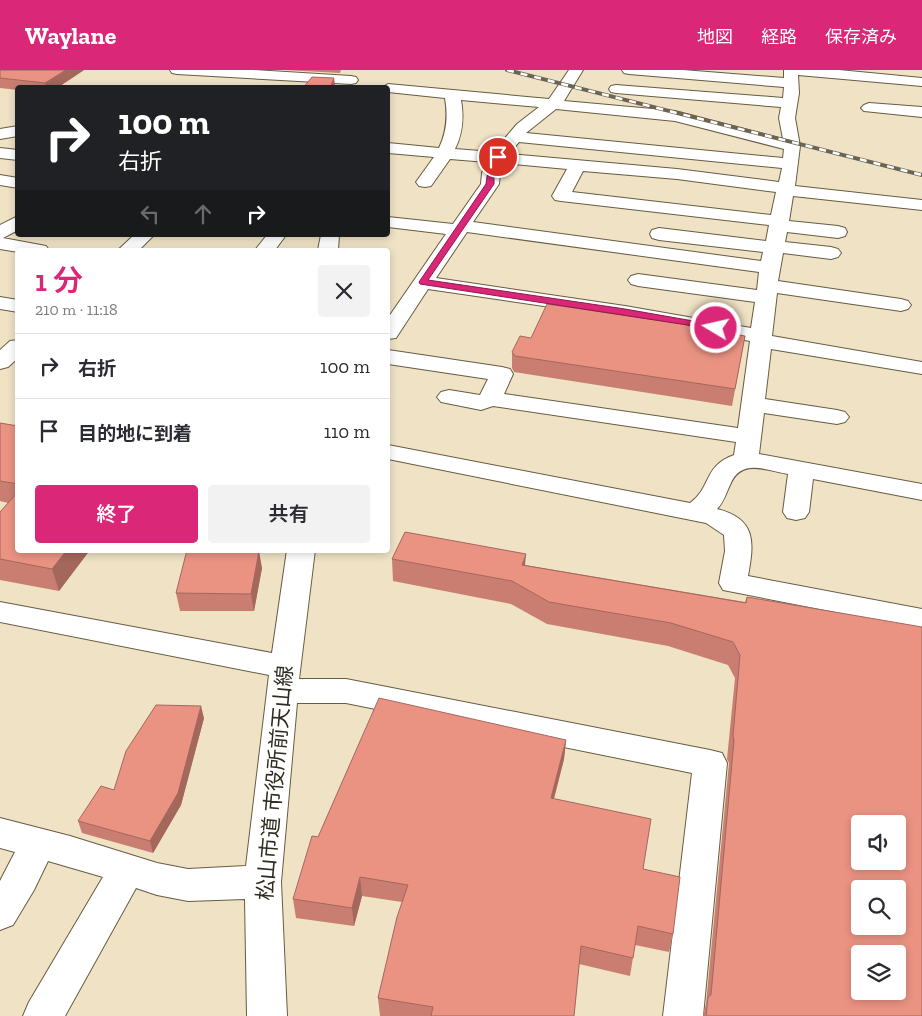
<!DOCTYPE html>
<html lang="ja">
<head>
<meta charset="utf-8">
<style>
  body { margin:0; font-family:"Zilla Slab","Noto Sans JP",serif; background:#f2f2f3; color:#2b2b33; height:100vh; display:flex; flex-direction:column; font-size:19px; white-space:nowrap }
  * { box-sizing:border-box; margin:0 }
  p { font-size:16px; color:#7c7c81 }
  .icon { flex:none; width:28px; height:28px; fill:none; stroke:currentColor; stroke-width:2; stroke-linecap:round; stroke-linejoin:round }
  .map { position:relative; flex:1; overflow:hidden }
  .drawer { position:absolute; left:15px; top:178px; width:375px; height:305px; display:flex; flex-direction:column; background:#fff; border-radius:5px; box-shadow:0 2px 8px #0003 }
  .drawer>* { flex:none }
  .hud { position:absolute; left:15px; top:15px; width:375px; height:152px; border-radius:5px; box-shadow:0 2px 8px #0003; background:#202124; color:#fff; overflow:hidden }
  .tools { position:absolute; left:851px; top:745px; display:grid; gap:10px }
  .tools a { display:grid; place-items:center; width:55px; height:55px; border-radius:5px; background:#fff; box-shadow:0 2px 8px #0003; font-size:25px }
  .pin { position:absolute; display:grid; place-items:center; width:42px; height:42px; color:#fff; margin:-21px; border:2px solid #fff; border-radius:50%; box-shadow:0 1px 5px #0007 }
  .me { position:absolute; width:55px; margin:-28px; rotate:279deg; stroke-linejoin:round; filter:drop-shadow(0 0 4px #0008) }
  .turn { display:flex; align-items:center; gap:18px; height:105px; padding:0 20px; font-size:22px }
  .turn .icon { width:65px; height:65px; stroke-width:2.5 }
  .turn b { display:block; font-size:35px; line-height:42px }
  .lanes { display:flex; align-items:center; height:48px; padding:0 20px; background:#0003; justify-content:center; gap:25px; direction:ltr }
  .lanes .off { opacity:.35 }
  .round { display:grid; place-items:center; flex:none; width:52px; height:52px; border-radius:5px; background:#f2f2f3 }
  .headline { display:flex; align-items:center; justify-content:space-between; height:85px; padding:0 20px }
  h1 { font-size:30px; font-weight:600; line-height:38px; color:#db2777 }
  .action { display:flex; gap:10px; margin-top:auto; padding:10px 20px }
  .action a { flex:1; height:58px; border-radius:5px; background:#db2777; color:#fff; font-size:20px; font-weight:600; line-height:58px; text-align:center }
  .action a+a { background:#f2f2f3; color:#2b2b33 }
  ul { padding:0; list-style:none }
  li { display:flex; align-items:center; gap:15px; height:65px; padding:0 20px; border-top:1px solid #e1e1e2 }
  li div { flex:1 }
  li b { display:block; font-size:19px }
  li em { font-style:normal }
  header { display:flex; align-items:center; gap:30px; box-sizing:border-box; height:70px; padding:0 25px; background:#db2777; color:#fff }
  header strong { font-size:24px }
  nav { display:flex; gap:28px; margin-inline-start:auto; font-size:18px }
  .map>svg:first-child { display:block }
  .lines { fill:none; stroke-linecap:round; stroke-linejoin:round }
  .minor-casing { stroke:#675c42; stroke-width:2 }
  .minor { fill:#fff; fill-rule:evenodd }
  .rail-casing { stroke:#6b6453; stroke-width:4 }
  .rail { stroke:#fff; stroke-width:2.5; stroke-dasharray:7; stroke-linecap:butt }
  .wall { fill:#c97e71 }
  .shaded-wall { fill:#a4675c }
  .building { fill:#ea9383; stroke:#a4675c; fill-rule:evenodd }
  .route { fill:#db2777; stroke:#8e194d }
  .labels { text-anchor:middle; stroke-width:5; stroke-linejoin:round; paint-order:stroke }
  .near-street-label { font-size:21px; fill:#312c21; stroke:#fff }
</style>
</head>
<body>
<header>
<strong>Waylane</strong>
<nav><a>地図</a><a>経路</a><a>保存済み</a></nav>
</header>
<div class="map">
<svg width="922" height="946" viewBox="0 0 922 946">
  <rect width="100%" height="100%" fill="#efe2c5"/>
  <g class="lines">
    <defs>
      <path id="minor" d="M170,0H253L351,6L356,7L358,10L356,13L351,14L177,4L172,3Z
        M569,0H583L564,31L675,41L783,69L779,48L781,37L616,23L611,22L609,19L611,16L616,15L783,28L784,17L629,4L624,3L622,0H683L784,8V0H839L922,8V16L798,5L799,23L795,48L800,76L795,116L922,130V140L793,126L789,151L838,156L845,158L847,162L845,166L838,168L787,162L785,172L831,177L838,179L841,183L838,187L831,189L783,183L778,211L901,229L908,231L911,235L908,239L901,241L777,223L772,266L922,292V304L771,279L765,329L837,340L845,342L849,347L845,352L837,354L764,343L759,384L922,414V430L813,409L809,442L805,448L796,450L787,448L783,442L788,404C765,400 741,388 730,415C726,423 724,432 717,439C757,449 754,473 748,506L922,539V559L723,520L719,513L725,481L724,465L706,453L388,389V375L690,433C712,417 703,396 734,385L736,372L493,336L481,340L441,332L437,327L441,322L449,320L480,325L488,309L388,294V280L502,297L510,299L513,304L504,324L738,358L750,271L625,248L428,219L396,268L388,269V248L446,164L388,157V147L453,154L481,114L482,103L487,92L450,89L431,116L425,117L419,116L416,112L434,87L388,83V73L439,78C447,61 448,46 445,28L388,22V18H381L388,14L549,29ZM461,30L539,37L517,54L493,82L455,79C463,63 464,47 461,30ZM556,39L675,51L784,79L783,88L526,63ZM519,72L782,98L779,112L677,99L509,84ZM504,93L567,99L552,126L555,130L561,131L769,155L766,171L659,158L652,160L650,164L652,168L659,170L763,182L761,191L473,152L499,114L500,103ZM583,101L677,109L776,122L771,145L572,122ZM467,162L759,202L757,220L638,204L631,206L628,210L631,214L638,216L755,232L751,258L625,236L436,208Z
        M869,33L922,37V47L864,41L861,38L864,35Z
        M18,56V66L0,69V59Z
        M0,78L18,80V90L0,88Z
        M0,105L18,108V118L0,115Z
        M18,146V160L3,168L46,176L49,180H18V182L0,179V155Z
        M134,165H154L139,180H118Z
        M267,165H286L275,180H255Z
        M321,165H339L338,180H318Z
        M0,227L18,230V242L0,239Z
        M18,270V288L8,297L0,299V280L10,271Z
        M287,480H315L299,609H346L710,680L722,683L727,693L703,946H663L692,703L346,633H297L281,812L287,946H247L245,829L188,831L157,825L136,818L65,946H23L29,932L103,807L48,791L34,820L13,855L0,860V811L15,782L0,778V748L70,766L157,793L188,799L246,796L269,605L0,552V532L272,583Z"/>
    </defs>
    <use href="#minor" class="minor-casing"/>
    <use href="#minor" class="minor"/>
    <defs>
      <path id="rail" d="M507,0L922,105"/>
    </defs>
    <use href="#rail" class="rail-casing"/>
    <use href="#rail" class="rail"/>
  </g>
  <path class="wall" d="M0,0H84L57,18H18V20L0,18Z
    M284,0H341L340,3Z
    M745,266L732,336L514,302L512,298V282L531,268Z
    M0,353L18,356V480H90L59,521L0,510V442L8,433L0,431Z
    M238,481L262,498L254,541H180L176,523Z
    M392,489L525,495L745,532L747,527L922,946H703L706,934L729,693L727,689L735,608L728,595L668,576L547,554L511,534L393,511Z
    M204,648L181,735L153,783L82,763L78,751L114,720Z
    M566,670L564,689L554,729L643,799L673,864L669,882L635,875L630,906L579,894L574,946H380L378,928L402,832L362,826L354,856L296,848L293,829L318,767Z"/>
  <path class="shaded-wall" d="M66,0H84L57,18H46L45,13Z
    M334,8L335,15L333,18H330Z
    M67,480H90L59,521L52,499Z
    M259,481L262,498L254,541L251,524Z
    M526,484L524,506L520,517L522,495Z
    M201,636L204,648L181,735L153,783L150,771Z
    M566,670L564,689L549,747L551,728Z
    M360,807L362,826L354,856L352,838Z"/>
  <path class="building" d="M0,0H66L45,13L0,8Z
    M312,7L334,8L330,18H303Z
    M547,234L677,253L745,266L735,319L515,286L512,282L520,266L531,268Z
    M0,353L18,356V414L0,411Z
    M18,422V480H67L52,499L0,489V442Z
    M405,462L526,484L522,495L746,533L747,527L922,557V946H706L708,927L711,925L734,670L733,666L740,585L733,572L671,553L549,532L512,511L392,489ZM860,754H898V791H860ZM860,819H898V856H860ZM860,884H898V921H860Z
    M187,480L259,481L251,524L176,523Z
    M379,628L566,670L551,728L651,749L643,799L680,807L673,864L638,856L633,888L581,876L574,946H431L433,937L378,928L397,847L408,815L360,807L352,838L293,829L312,766L318,767Z
    M156,635L201,636L178,723L150,771L78,751L101,716L114,720L126,681Z"/>
  <path class="route" d="M498,85L502,87L494,104V114L428,210L625,239L716,255L720,256V260L420,214L419,212L486,114C487,104 490,90 498,85Z"/>
  <g class="labels">
    <g class="near-street-label">
      <text transform="translate(275 713) rotate(-85)" y="7">松山市道 市役所前天山線</text>
    </g>
  </g>
</svg>
<div class="tools">
<a><svg class="icon" aria-label="sound" viewBox="0 0 24 24"><path d="M4 9h4l5-4v14l-5-4H4zM17 9q2 3 0 6"/></svg></a>
<a><svg class="icon" aria-label="search" viewBox="0 0 24 24"><circle cx="10" cy="10" r="6"/><path d="M15 15l6 6"/></svg></a>
<a><svg class="icon" aria-label="layers" viewBox="0 0 24 24"><path d="M12 4l9 5-9 5-9-5zM3 14l9 5 9-5"/></svg></a>
</div>
<div class="pin" style="left:498px;top:87px;background:#d93025"><svg class="icon" aria-label="arrive" viewBox="0 0 24 24"><path d="M6 21V4h12l-3 4 3 4H6"/></svg></div>
<svg class="me" style="left:716px;top:258px" viewBox="-20 -20 40 40"><circle r="17" fill="#db2777" stroke="#fff" stroke-width="3"/><path d="M0-11L8 9 0 5-8 9z" fill="#fff"/></svg>
<div class="hud">
<div class="turn"><svg class="icon" aria-label="right" viewBox="0 0 24 24"><path d="M7 20v-9h11M14 6l5 5-5 5"/></svg><div><b>100 m</b>右折</div></div>
<div class="lanes"><svg class="icon off" aria-label="left" viewBox="0 0 24 24"><path d="M17 20v-9H6M10 6l-5 5 5 5"/></svg><svg class="icon off" aria-label="ahead" viewBox="0 0 24 24"><path d="M12 20V5M6 11l6-6 6 6"/></svg><svg class="icon" aria-label="right" viewBox="0 0 24 24"><path d="M7 20v-9h11M14 6l5 5-5 5"/></svg></div>
</div>
<section class="drawer">
<div class="headline"><div><h1>1 分</h1><p>210 m · 11:18</p></div><a class="round"><svg class="icon" aria-label="close" viewBox="0 0 24 24"><path d="M6 6l12 12M18 6L6 18"/></svg></a></div>
<ul>
<li><svg class="icon" aria-label="right" viewBox="0 0 24 24"><path d="M7 20v-9h11M14 6l5 5-5 5"/></svg><div><b>右折</b></div><em>100 m</em></li>
<li><svg class="icon" aria-label="arrive" viewBox="0 0 24 24"><path d="M6 21V4h12l-3 4 3 4H6"/></svg><div><b>目的地に到着</b></div><em>110 m</em></li>
</ul>
<div class="action"><a>終了</a><a>共有</a></div>
</section>
</div>
</body>
</html>
